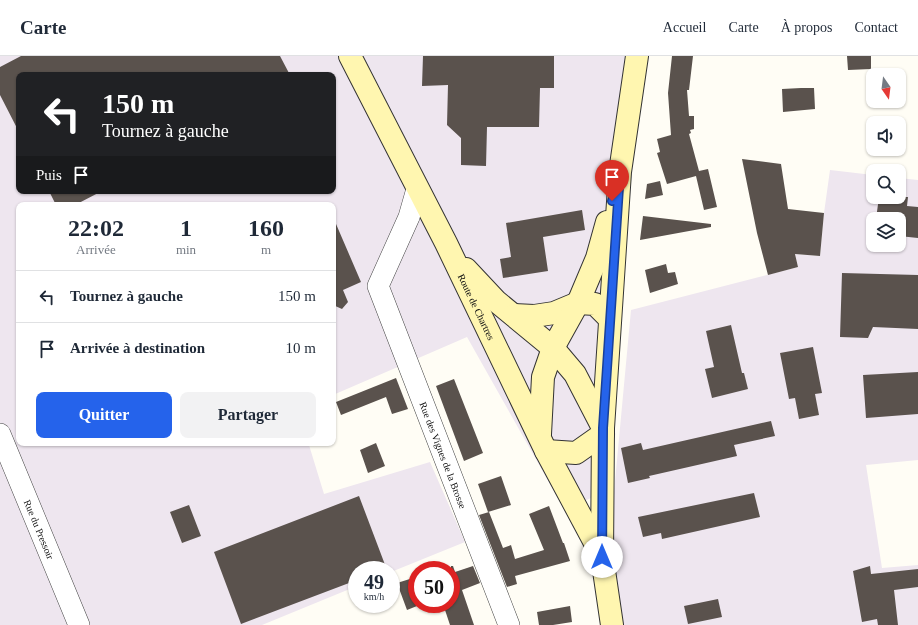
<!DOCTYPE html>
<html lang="fr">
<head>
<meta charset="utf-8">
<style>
  body { margin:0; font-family:"Times New Roman",serif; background:#f2f2f3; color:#1f2937; height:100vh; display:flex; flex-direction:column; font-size:15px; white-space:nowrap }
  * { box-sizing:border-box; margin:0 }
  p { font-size:13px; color:#747a83 }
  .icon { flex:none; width:22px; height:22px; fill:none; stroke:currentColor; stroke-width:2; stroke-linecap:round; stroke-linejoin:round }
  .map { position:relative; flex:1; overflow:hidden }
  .panel { position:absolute; left:16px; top:146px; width:320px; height:244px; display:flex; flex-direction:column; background:#fff; border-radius:8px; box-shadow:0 1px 3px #0004 }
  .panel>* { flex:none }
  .banner { position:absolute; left:16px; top:16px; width:320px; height:122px; border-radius:8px; box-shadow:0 1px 3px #0004; background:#202124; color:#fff; overflow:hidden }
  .needle { width:26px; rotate:166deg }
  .tools { position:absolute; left:866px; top:12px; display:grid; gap:8px }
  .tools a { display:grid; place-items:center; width:40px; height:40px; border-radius:8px; background:#fff; box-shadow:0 1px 3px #0004; font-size:20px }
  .speed { position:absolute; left:348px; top:505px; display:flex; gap:8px; font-size:20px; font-weight:700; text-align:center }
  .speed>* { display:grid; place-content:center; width:52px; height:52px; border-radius:50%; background:#fff; box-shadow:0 1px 3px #0004; line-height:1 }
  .speed small { font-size:10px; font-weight:400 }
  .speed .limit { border:6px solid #d22; background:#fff; color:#111 }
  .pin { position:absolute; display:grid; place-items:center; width:34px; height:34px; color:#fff; margin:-41px -17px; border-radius:50% 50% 50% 0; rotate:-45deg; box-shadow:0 0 4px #0007 }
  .pin .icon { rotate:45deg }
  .me { position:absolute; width:44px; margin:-22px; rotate:0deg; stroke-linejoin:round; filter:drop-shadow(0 0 3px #0008) }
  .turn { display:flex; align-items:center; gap:14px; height:84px; padding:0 20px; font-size:18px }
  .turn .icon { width:52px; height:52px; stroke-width:2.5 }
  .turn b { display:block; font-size:28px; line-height:34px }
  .then { display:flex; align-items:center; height:38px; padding:0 20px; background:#0003; gap:8px; font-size:15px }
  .eta { display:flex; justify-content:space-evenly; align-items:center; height:68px; text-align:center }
  .eta b { font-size:24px; font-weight:800; line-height:28px }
  .button { display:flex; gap:8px; margin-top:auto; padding:8px 20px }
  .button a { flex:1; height:46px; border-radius:8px; background:#2563eb; color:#fff; font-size:16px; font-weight:800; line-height:46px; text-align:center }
  .button a+a { background:#f2f2f3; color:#1f2937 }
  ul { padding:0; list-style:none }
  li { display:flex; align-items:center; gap:12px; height:52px; padding:0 20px; border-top:1px solid #e0e1e3 }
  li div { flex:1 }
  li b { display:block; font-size:15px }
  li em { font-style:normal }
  header { display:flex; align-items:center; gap:24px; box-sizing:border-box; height:56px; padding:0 20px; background:#fff; border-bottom:1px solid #e0e1e3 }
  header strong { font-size:19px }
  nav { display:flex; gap:22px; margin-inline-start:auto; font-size:14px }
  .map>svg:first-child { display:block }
  .industrial { fill:#eee6ef; fill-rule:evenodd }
  .building { fill:#5a524d }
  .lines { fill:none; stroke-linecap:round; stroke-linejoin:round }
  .minor-casing { stroke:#444; stroke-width:22 }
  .secondary-casing { stroke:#333; stroke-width:24 }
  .minor { stroke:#fff; stroke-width:21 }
  .secondary { stroke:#fff6b0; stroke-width:22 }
  .route-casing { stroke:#184099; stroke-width:10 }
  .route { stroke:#2563eb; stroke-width:7 }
  .labels { text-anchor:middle; stroke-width:4; stroke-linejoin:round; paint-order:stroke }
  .street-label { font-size:10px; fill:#111; stroke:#fff }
</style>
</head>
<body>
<header>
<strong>Carte</strong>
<nav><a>Accueil</a><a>Carte</a><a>À propos</a><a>Contact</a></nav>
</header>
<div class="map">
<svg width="918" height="569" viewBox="0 0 918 569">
  <rect width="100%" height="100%" fill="#fffdf5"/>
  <path class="industrial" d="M0,0H630L591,442L564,453L467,281L333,339V149H19V387H285L286,390L309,389L324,438L430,406L465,486L391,516V514H357V530L262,569H0ZM19,19H333V135H19Z
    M830,114L873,119V141H899V122L918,124V404L866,409L882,512L918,509V569H621L610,479L631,254L798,211L795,198L820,200L824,157ZM873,163H899V189H873Z"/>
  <path class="building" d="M21,0H280L290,19H19V76L0,39V11Z
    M423,0H554V32H540L539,71H487L486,110L461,109V82L447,69L448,29L422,30Z
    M672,0H693L689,34H687L689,60H694V73L690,74L691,77L689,78L699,115L708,113L717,151L704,154L696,120L667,128L657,97L660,96L657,83L671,79L668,37Z
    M847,0H871V13L848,14Z
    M801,32H814L815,53L783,56L782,33Z
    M742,103L781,108L788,153L824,157L820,200L795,198L798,211L768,219L757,177Z
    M660,125L663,139L645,143L647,128Z
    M49,135H102L75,149H56Z
    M879,141H908L907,150L918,151V182L899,180V163H876Z
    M582,154L585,174L543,181L548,215L503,222L500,203L511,201L506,167Z
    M643,160L711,168V171L640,184Z
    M333,161L361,226L343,234L348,246L342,253L333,249Z
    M666,208L668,217L675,216L678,228L650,237L645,214Z
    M842,217L918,219V273L873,271L868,282L840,281Z
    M731,269L742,317H744L748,333L712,342L705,313L714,311L706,275Z
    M813,291L822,337L815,338L819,359L799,363L795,342L789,343L780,297Z
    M918,316V358L866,362L863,319Z
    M396,322L408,353L392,358L386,341L341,359L336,346Z
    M454,323L483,397L464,405L436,330Z
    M771,365L775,380L734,389L737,400L649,420L650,422L628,427L621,392L641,387L643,394Z
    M376,387L385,410L368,417L360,394Z
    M501,420L511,449L488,456L478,428Z
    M754,437L760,461L662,483L661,477L643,481L638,461Z
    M359,440L387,514H357V524L241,568L214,496Z
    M189,449L201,480L182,487L170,456Z
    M549,450L563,487H564L570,505L515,520L517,528L507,531L479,459L489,456L503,492L511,489L515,503L544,494L529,458Z
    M451,510H453L455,516L473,510L480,527L462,534L474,569H450L443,548H451Z
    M870,510L871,518L918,513V531L894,534L898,569H878L877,563L862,566L853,515Z
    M413,522L417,533V548H422L407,554L397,527Z
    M718,543L722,561L688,568L684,550Z
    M570,550L572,566L553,569H539L537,556Z"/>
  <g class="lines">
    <defs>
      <g id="minor">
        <path id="s1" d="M417,133L409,161L378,230L509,569"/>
        <path id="s2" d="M0,378L79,569"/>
      </g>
      <g id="secondary">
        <path id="s3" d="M350,0L446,187L546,395L601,498"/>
        <path d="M466,213L496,245L553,292L575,318L603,372"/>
        <path d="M514,259L534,260L554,257L578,247L595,248L610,263"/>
        <path d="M540,378L543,321L553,292L578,247L597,202L607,166"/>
        <path d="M546,395L576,397L603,378"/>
        <path d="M612,569L602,501L603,372L620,116L637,0"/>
      </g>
    </defs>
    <use href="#minor" class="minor-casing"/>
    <use href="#secondary" class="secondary-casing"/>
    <use href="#minor" class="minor"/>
    <use href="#secondary" class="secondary"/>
  </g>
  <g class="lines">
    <defs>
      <path id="route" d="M602,501L603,372L620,116L612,145"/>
    </defs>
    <use href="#route" class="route-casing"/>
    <use href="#route" class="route"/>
  </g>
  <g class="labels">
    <g class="street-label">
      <text dy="4" stroke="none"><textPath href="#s3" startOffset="281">Route de Chartres</textPath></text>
      <text dy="4" stroke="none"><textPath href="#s1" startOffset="286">Rue des Vignes de la Brosse</textPath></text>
      <text dy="4" stroke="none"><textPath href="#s2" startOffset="103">Rue du Pressoir</textPath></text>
    </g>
  </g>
</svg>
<div class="tools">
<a><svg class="needle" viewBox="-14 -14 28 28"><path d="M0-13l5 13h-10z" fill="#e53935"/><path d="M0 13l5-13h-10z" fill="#747a83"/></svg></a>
<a><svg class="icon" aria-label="sound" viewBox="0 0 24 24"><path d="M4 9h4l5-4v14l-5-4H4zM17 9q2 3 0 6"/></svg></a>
<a><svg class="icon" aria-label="search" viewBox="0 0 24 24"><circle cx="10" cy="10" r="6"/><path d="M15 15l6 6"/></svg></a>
<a><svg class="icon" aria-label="layers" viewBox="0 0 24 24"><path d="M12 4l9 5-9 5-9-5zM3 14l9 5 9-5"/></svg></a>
</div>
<div class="speed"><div>49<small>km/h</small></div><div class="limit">50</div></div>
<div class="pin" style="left:612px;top:145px;background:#d93025"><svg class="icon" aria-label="arrive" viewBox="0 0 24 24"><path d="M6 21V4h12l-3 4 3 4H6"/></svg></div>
<svg class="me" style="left:602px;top:501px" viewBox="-20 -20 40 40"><circle r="19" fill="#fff"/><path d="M0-13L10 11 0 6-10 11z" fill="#2563eb"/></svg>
<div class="banner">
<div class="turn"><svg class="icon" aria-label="left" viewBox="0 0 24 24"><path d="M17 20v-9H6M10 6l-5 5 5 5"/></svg><div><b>150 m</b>Tournez à gauche</div></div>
<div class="then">Puis<svg class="icon" aria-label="arrive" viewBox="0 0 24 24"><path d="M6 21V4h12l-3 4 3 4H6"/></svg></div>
</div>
<section class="panel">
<div class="eta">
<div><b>22:02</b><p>Arrivée</p></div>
<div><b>1</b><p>min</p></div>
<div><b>160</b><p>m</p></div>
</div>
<ul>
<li><svg class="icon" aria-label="left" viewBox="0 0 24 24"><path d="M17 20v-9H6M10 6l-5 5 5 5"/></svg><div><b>Tournez à gauche</b></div><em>150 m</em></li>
<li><svg class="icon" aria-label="arrive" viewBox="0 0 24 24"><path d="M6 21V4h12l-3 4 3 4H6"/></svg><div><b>Arrivée à destination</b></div><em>10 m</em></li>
</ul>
<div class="button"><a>Quitter</a><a>Partager</a></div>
</section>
</div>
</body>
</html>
